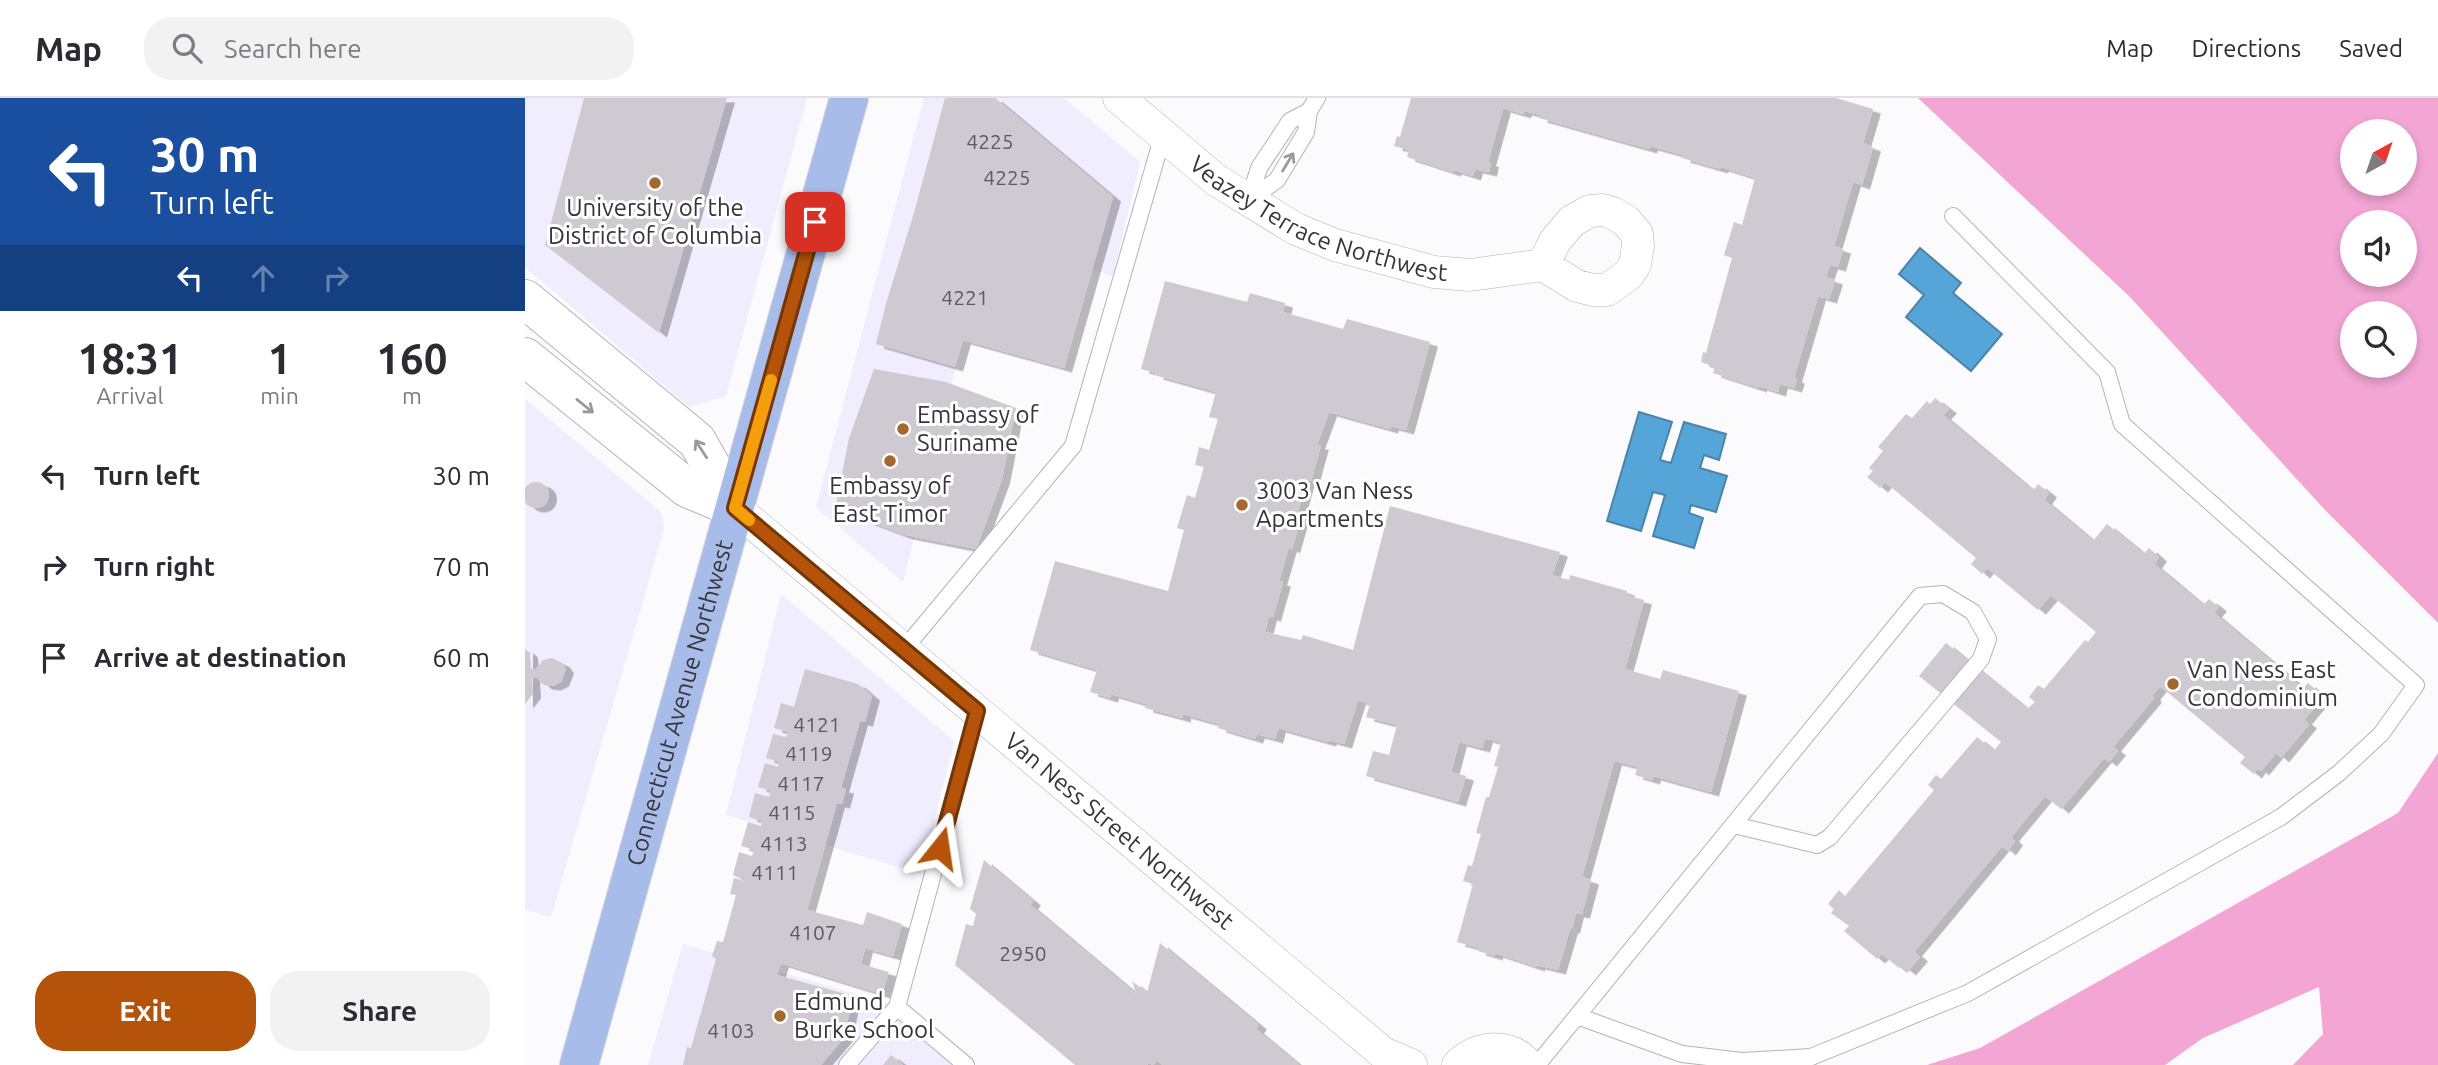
<!DOCTYPE html>
<html lang="en">
<head>
<meta charset="utf-8">
<style>
  body { margin:0; font-family:Ubuntu,sans-serif; background:#f2f2f3; color:#2b2b33; height:100vh; display:flex; flex-direction:column; font-size:26px; white-space:nowrap }
  * { box-sizing:border-box; margin:0 }
  p { font-size:23px; color:#7c7c81 }
  .icon { flex:none; width:38px; height:38px; fill:none; stroke:currentColor; stroke-width:2; stroke-linecap:round; stroke-linejoin:round }
  .map { position:relative; flex:1; overflow:hidden }
  .panel { display:flex; flex-direction:column; background:#fff; width:525px }
  .panel>* { flex:none }
  .banner { background:#1a4fa0; color:#fff; overflow:hidden }
  .needle { width:46px; rotate:40deg }
  .fabs { position:absolute; left:1815px; top:21px; display:grid; gap:14px }
  .fabs a { display:grid; place-items:center; width:77px; height:77px; border-radius:50%; background:#fff; box-shadow:0 4px 10px #0003; font-size:35px }
  .pin { position:absolute; display:grid; place-items:center; width:60px; height:60px; color:#fff; margin:-30px; border-radius:14px; box-shadow:0 4px 10px #0006 }
  .me { position:absolute; width:77px; margin:-38px; rotate:15deg; stroke-linejoin:round; filter:drop-shadow(0 0 5px #0008) }
  .turn { display:flex; align-items:center; gap:24px; height:147px; padding:0 35px; font-size:32px }
  .turn .icon { width:91px; height:91px; stroke-width:2.5 }
  .turn b { display:block; font-size:49px; line-height:60px }
  .lanes { display:flex; align-items:center; height:66px; padding:0 35px; background:#0003; justify-content:center; gap:35px; direction:ltr }
  .lanes .off { opacity:.35 }
  .eta { display:flex; justify-content:space-evenly; align-items:center; height:119px; text-align:center }
  .eta b { font-size:42px; font-weight:700; line-height:49px }
  .primary-button { display:flex; gap:14px; margin-top:auto; padding:14px 35px }
  .primary-button a { flex:1; height:80px; border-radius:28px; background:#b45309; color:#fff; font-size:28px; font-weight:700; line-height:80px; text-align:center }
  .primary-button a+a { background:#f2f2f3; color:#2b2b33 }
  ul { padding:0; list-style:none }
  li { display:flex; align-items:center; gap:21px; height:91px; padding:0 35px }
  li div { flex:1 }
  li b { display:block; font-size:26px }
  li em { font-style:normal }
  header { display:flex; align-items:center; gap:42px; box-sizing:border-box; height:98px; padding:0 35px; background:#fff; border-bottom:2px solid #e1e1e2 }
  header strong { font-size:33px }
  nav { display:flex; gap:38px; margin-inline-start:auto; font-size:24px }
  .search { width:490px; height:63px; background:#f2f2f3; display:flex; align-items:center; gap:18px; box-sizing:border-box; padding:0 24px; border-radius:28px; color:#7c7c81; font-size:26px }
  main { display:flex; flex:1; min-height:0 }
  .map>svg:first-child { display:block }
  .built { fill:#efedfe }
  .forest { fill:#f3a5d3; fill-rule:evenodd }
  .water { fill:#56a5d8; stroke:#4c84a9; stroke-width:2 }
  .building { fill:#cfc9d1; filter:url(#shadow) }
  .lines { fill:none; stroke-linecap:round; stroke-linejoin:round }
  .lane-casing { stroke:#b3b2bb; stroke-width:18 }
  .street-casing { stroke:#b3b2bb; stroke-width:33 }
  .secondary-casing { stroke:#b3b2bb; stroke-width:40 }
  .primary-casing { stroke:#d7d7d8; stroke-width:40 }
  .lane { stroke:#fff; stroke-width:16 }
  .street { stroke:#fff; stroke-width:32 }
  .secondary { stroke:#fff; stroke-width:38 }
  .primary { stroke:#a8bce9; stroke-width:38 }
  .oneway { stroke:#9a9a9c }
  .route-casing { stroke:#753606; stroke-width:18 }
  .route { stroke:#b45309; stroke-width:12 }
  .slow { stroke:#f59e0b; stroke-width:12 }
  .poi-dot { fill:#a5682c; stroke:#fff; stroke-width:2.5 }
  .labels { text-anchor:middle; stroke-width:6; stroke-linejoin:round; paint-order:stroke }
  .number-label { font-size:21px; fill:#5c5b60 }
  .poi-label { font-size:24px; fill:#36363a; stroke:#fff; text-anchor:start }
  .street-label { font-size:24px; fill:#36363a; stroke:#fff }
</style>
</head>
<body>
<header>
<strong>Map</strong>
<div class="search"><svg class="icon" aria-label="search" viewBox="0 0 24 24"><circle cx="10" cy="10" r="6"/><path d="M15 15l6 6"/></svg>Search here</div>
<nav><a>Map</a><a>Directions</a><a>Saved</a></nav>
</header>
<main>
<section class="panel">
<div class="banner">
<div class="turn"><svg class="icon" aria-label="left" viewBox="0 0 24 24"><path d="M17 20v-9H6M10 6l-5 5 5 5"/></svg><div><b>30 m</b>Turn left</div></div>
<div class="lanes"><svg class="icon" aria-label="left" viewBox="0 0 24 24"><path d="M17 20v-9H6M10 6l-5 5 5 5"/></svg><svg class="icon off" aria-label="ahead" viewBox="0 0 24 24"><path d="M12 20V5M6 11l6-6 6 6"/></svg><svg class="icon off" aria-label="right" viewBox="0 0 24 24"><path d="M7 20v-9h11M14 6l5 5-5 5"/></svg></div>
</div>
<div class="eta">
<div><b>18:31</b><p>Arrival</p></div>
<div><b>1</b><p>min</p></div>
<div><b>160</b><p>m</p></div>
</div>
<ul>
<li><svg class="icon" aria-label="left" viewBox="0 0 24 24"><path d="M17 20v-9H6M10 6l-5 5 5 5"/></svg><div><b>Turn left</b></div><em>30 m</em></li>
<li><svg class="icon" aria-label="right" viewBox="0 0 24 24"><path d="M7 20v-9h11M14 6l5 5-5 5"/></svg><div><b>Turn right</b></div><em>70 m</em></li>
<li><svg class="icon" aria-label="arrive" viewBox="0 0 24 24"><path d="M6 21V4h12l-3 4 3 4H6"/></svg><div><b>Arrive at destination</b></div><em>60 m</em></li>
</ul>
<div class="primary-button"><a>Exit</a><a>Share</a></div>
</section>
<div class="map">
<svg width="1913" height="967" viewBox="0 0 1913 967">
  <defs>
    <filter id="shadow"><feDropShadow dx="8" dy="4.5" stdDeviation="0" flood-color="#0004"/></filter>
  </defs>
  <rect width="100%" height="100%" fill="#fbfbfe"/>
  <path class="built" d="M0,0H282L201,298L164,309L0,169Z
    M399,0H539L615,64L588,178L463,139L378,484L291,409Z
    M0,301L136,414L139,431L26,819L2,812L0,817Z
    M256,496L429,643L396,776L201,717Z
    M158,846L362,905L384,930L427,967H123Z"/>
  <path class="forest" d="M1393,0H1913V525L1800,412L1605,199ZM1880,33V86H1827V33ZM1880,124V177H1827V124ZM1880,215V268H1827V215Z
    M1913,655V967H1768L1798,936L1794,889L1678,940L1640,967H1402L1455,950L1873,715Z"/>
  <path class="water" d="M1395,150L1436,185L1428,195L1477,236L1446,273L1381,219L1399,197L1374,176Z
    M1114,314L1147,324L1135,362L1146,365L1159,324L1201,336L1194,362L1179,357L1175,370L1202,378L1191,414L1166,407L1164,415L1178,420L1169,450L1128,438L1140,397L1128,394L1116,433L1082,423Z"/>
  <path class="building" d="M59,0H202L134,235L20,147Z
    M420,0H470L588,99L539,270L438,242L430,269L351,246L362,202L389,115Z
    M886,0H1311L1348,11L1338,45L1348,49L1337,87L1328,84L1309,148L1318,151L1313,169L1305,167L1301,179L1310,182L1304,201L1293,198L1269,280L1272,281L1269,290L1255,286L1253,294L1234,288V290L1188,275L1190,269L1176,264L1178,254L1181,255L1207,160L1199,157L1209,124L1217,127L1230,80L1196,69L1195,71L1157,60L1158,57L1125,48L1124,51L1014,20L1015,17L999,13L998,16L978,10L963,64H966L964,74L950,71L948,78L929,72L928,74L882,59L884,52L869,48L872,38L875,39Z
    M640,183L722,204L725,195L760,205L758,214L818,231L822,221L905,244L881,332L866,328L865,331L804,314L792,347H796L786,383L782,382L773,414L777,416L767,451L764,449L754,483L758,484L748,519L744,518L740,534L776,542L778,537L828,552L865,408L1035,454L1027,477L1044,482L1045,477L1102,493L1101,497L1119,502L1100,571L1135,581L1138,572L1214,593L1186,694L1128,678L1127,682L1110,677L1113,669L1089,663L1057,779L1066,782L1057,816L1051,815L1047,831H1045L1033,872L1012,867V869L970,855V858L953,853L954,850L932,844L948,786L938,783L943,767L947,768L956,736L951,735L961,699H964L973,669L969,668L976,645L960,640L957,650L934,644L926,674L941,678L933,704L841,678L848,653L864,657L872,627L841,619L845,606L833,602L819,646L804,642L803,644L753,630L750,641L732,636L730,641L693,630L694,626L658,616V620L620,610L621,606L586,596L585,600L565,594L572,572L505,552L530,463L643,493L659,432L652,430L662,397L670,400L679,369L670,367L674,349L684,352L693,321L684,319L691,294L630,277L631,275L616,271Z
    M349,271L421,284L491,310L477,381L451,451L380,437L310,411L324,340Z
    M1410,300L1424,311L1418,317L1508,393L1513,386L1524,395L1519,402L1568,443L1582,426L1619,456L1624,450L1634,459L1629,466L1678,507L1684,501L1694,509L1689,515L1778,590L1783,585L1796,596L1791,601L1794,604L1779,622L1784,626L1756,660L1751,655L1736,673L1733,670L1729,676L1715,665L1720,659L1635,588L1627,598L1629,600L1588,649L1593,653L1584,664L1579,660L1536,711L1520,698L1486,739L1490,743L1483,753L1477,748L1389,854L1395,859L1383,873L1377,868L1374,870L1357,856L1352,861L1319,833L1324,828L1306,815L1309,811L1303,806L1314,792L1320,798L1409,692L1403,687L1411,677L1416,681L1452,639L1469,653L1476,644L1394,578L1421,545L1502,611L1510,604L1504,599L1513,587L1519,591L1560,542L1563,544L1571,534L1526,497L1513,512L1462,470L1457,476L1446,466L1451,460L1360,384L1355,390L1342,379L1348,373L1344,370L1358,353L1353,349L1381,316L1387,320L1402,303L1405,306Z
    M-2 397a13 13 0 1 1 26 0a13 13 0 1 1-26 0Z
    M0,551L5,555L6,571H11L18,562L27,560L37,565L41,571L36,584L28,588L19,587L12,580H7L8,596L0,606Z
    M280,571L333,586L347,598L340,624L335,623L316,690L321,691L317,706L312,705L282,812L338,827L342,814L377,826L368,858L340,850L336,866L364,874L357,896L256,865L252,877L328,898L319,940L296,967H158L162,949L166,950L191,861L187,858L192,843L198,844L211,797L205,796L209,780L220,783L208,777L214,754L227,758L229,752L216,748L223,724L236,728L237,723L224,719L230,695L244,699L246,693L233,689L240,665L253,669L254,664L241,660L248,636L261,639L263,634L249,630L256,605L269,609Z
    M459,762L508,803L505,807L611,896L607,883L622,895L635,845L734,927L731,931L774,967H638L632,962L628,967L624,965L622,967H550L430,867L441,826L448,828L451,816L445,811Z
    M366,957L374,963L378,967H358Z"/>
  <g class="lines">
    <defs>
      <path id="lane" d="M724,102L752,82L781,34L784,13L792,0
        M724,102L734,70L765,23L784,13
        M379,551L548,348L638,37
        M372,909L441,967
        M1052,918L1157,956L1217,963L1286,959L1443,895L1756,719L1814,675L1856,636L1891,587L1597,326L1582,274L1428,118
        M322,967L372,909L452,613
        M1012,967L1395,498L1418,496L1448,514L1463,541L1456,561L1305,739L1292,747L1209,727"/>
      <g id="street">
        <path id="s1" d="M594,0L691,82L771,131L810,147L909,174L945,177L1018,167L1052,188L1068,192H1082L1104,176L1110,166L1113,148L1112,136L1101,123L1088,115L1078,112L1065,113L1047,123L1030,143L1018,167"/>
        <path id="s2" d="M210,410L858,955L886,967"/>
        <path d="M933,967C953,948 984,944 1003,967"/>
      </g>
      <path id="secondary" d="M0,201L172,343L210,410
        M0,259L162,390L210,410"/>
      <g id="primary">
        <path id="s3" d="M54,967L324,0"/>
      </g>
    </defs>
    <use href="#lane" class="lane-casing"/>
    <use href="#street" class="street-casing"/>
    <use href="#secondary" class="secondary-casing"/>
    <use href="#primary" class="primary-casing"/>
    <use href="#lane" class="lane"/>
    <use href="#street" class="street"/>
    <use href="#secondary" class="secondary"/>
    <use href="#primary" class="primary"/>
  </g>
  <defs><path id="oneway-shaft" d="M-6 0H5M1.5-3L5.5 0L1.5 3" fill="none" stroke-width="1.6" stroke-linecap="round" stroke-linejoin="round" transform="scale(1.75)"/></defs>
  <g class="oneway">
    <use href="#oneway-shaft" transform="translate(763 64) rotate(-59)"/>
    <use href="#oneway-shaft" transform="translate(60 308) rotate(39)"/>
    <use href="#oneway-shaft" transform="translate(176 351) rotate(-123)"/>
  </g>
  <g class="lines">
    <defs>
      <path id="route" d="M290,124L210,410L452,613L415,750"/>
    </defs>
    <use href="#route" class="route-casing"/>
    <use href="#route" class="route"/>
    <path class="slow" d="M224,422L210,410L246,282"/>
  </g>
  <g class="poi-dot">
    <circle cx="130" cy="85" r="7"/>
    <circle cx="378" cy="331" r="7"/>
    <circle cx="365" cy="363" r="7"/>
    <circle cx="717" cy="407" r="7"/>
    <circle cx="1648" cy="586" r="7"/>
    <circle cx="255" cy="918" r="7"/>
  </g>
  <g class="labels">
    <g class="number-label">
      <text x="465" y="51">4225</text>
      <text x="482" y="87">4225</text>
      <text x="440" y="207">4221</text>
      <text x="292" y="634">4121</text>
      <text x="284" y="663">4119</text>
      <text x="276" y="693">4117</text>
      <text x="267" y="722">4115</text>
      <text x="259" y="753">4113</text>
      <text x="250" y="782">4111</text>
      <text x="288" y="842">4107</text>
      <text x="498" y="863">2950</text>
      <text x="206" y="940">4103</text>
    </g>
    <g class="poi-label">
      <text x="130" y="118" text-anchor="middle">University of the<tspan x="130" dy="28">District of Columbia</tspan></text>
      <text x="392" y="325">Embassy of<tspan x="392" dy="28">Suriname</tspan></text>
      <text x="365" y="396" text-anchor="middle">Embassy of<tspan x="365" dy="28">East Timor</tspan></text>
      <text x="731" y="401">3003 Van Ness<tspan x="731" dy="28">Apartments</tspan></text>
      <text x="1662" y="580">Van Ness East<tspan x="1662" dy="28">Condominium</tspan></text>
      <text x="269" y="912">Edmund<tspan x="269" dy="28">Burke School</tspan></text>
    </g>
    <g class="street-label">
      <text dy="8" stroke="none"><textPath href="#s1" startOffset="238">Veazey Terrace Northwest</textPath></text>
      <text dy="8" stroke="none"><textPath href="#s3" startOffset="376">Connecticut Avenue Northwest</textPath></text>
      <text dy="8" stroke="none"><textPath href="#s2" startOffset="502">Van Ness Street Northwest</textPath></text>
    </g>
  </g>
</svg>
<div class="fabs">
<a><svg class="needle" viewBox="-14 -14 28 28"><path d="M0-13l5 13h-10z" fill="#e53935"/><path d="M0 13l5-13h-10z" fill="#7c7c81"/></svg></a>
<a><svg class="icon" aria-label="sound" viewBox="0 0 24 24"><path d="M4 9h4l5-4v14l-5-4H4zM17 9q2 3 0 6"/></svg></a>
<a><svg class="icon" aria-label="search" viewBox="0 0 24 24"><circle cx="10" cy="10" r="6"/><path d="M15 15l6 6"/></svg></a>
</div>
<div class="pin" style="left:290px;top:124px;background:#d93025"><svg class="icon" aria-label="arrive" viewBox="0 0 24 24"><path d="M6 21V4h12l-3 4 3 4H6"/></svg></div>
<svg class="me" style="left:415px;top:750px" viewBox="-20 -20 40 40"><path d="M0-17L14 15 0 8-14 15z" fill="#b45309" stroke="#fff" stroke-width="4"/></svg>
</div>
</main>
</body>
</html>
